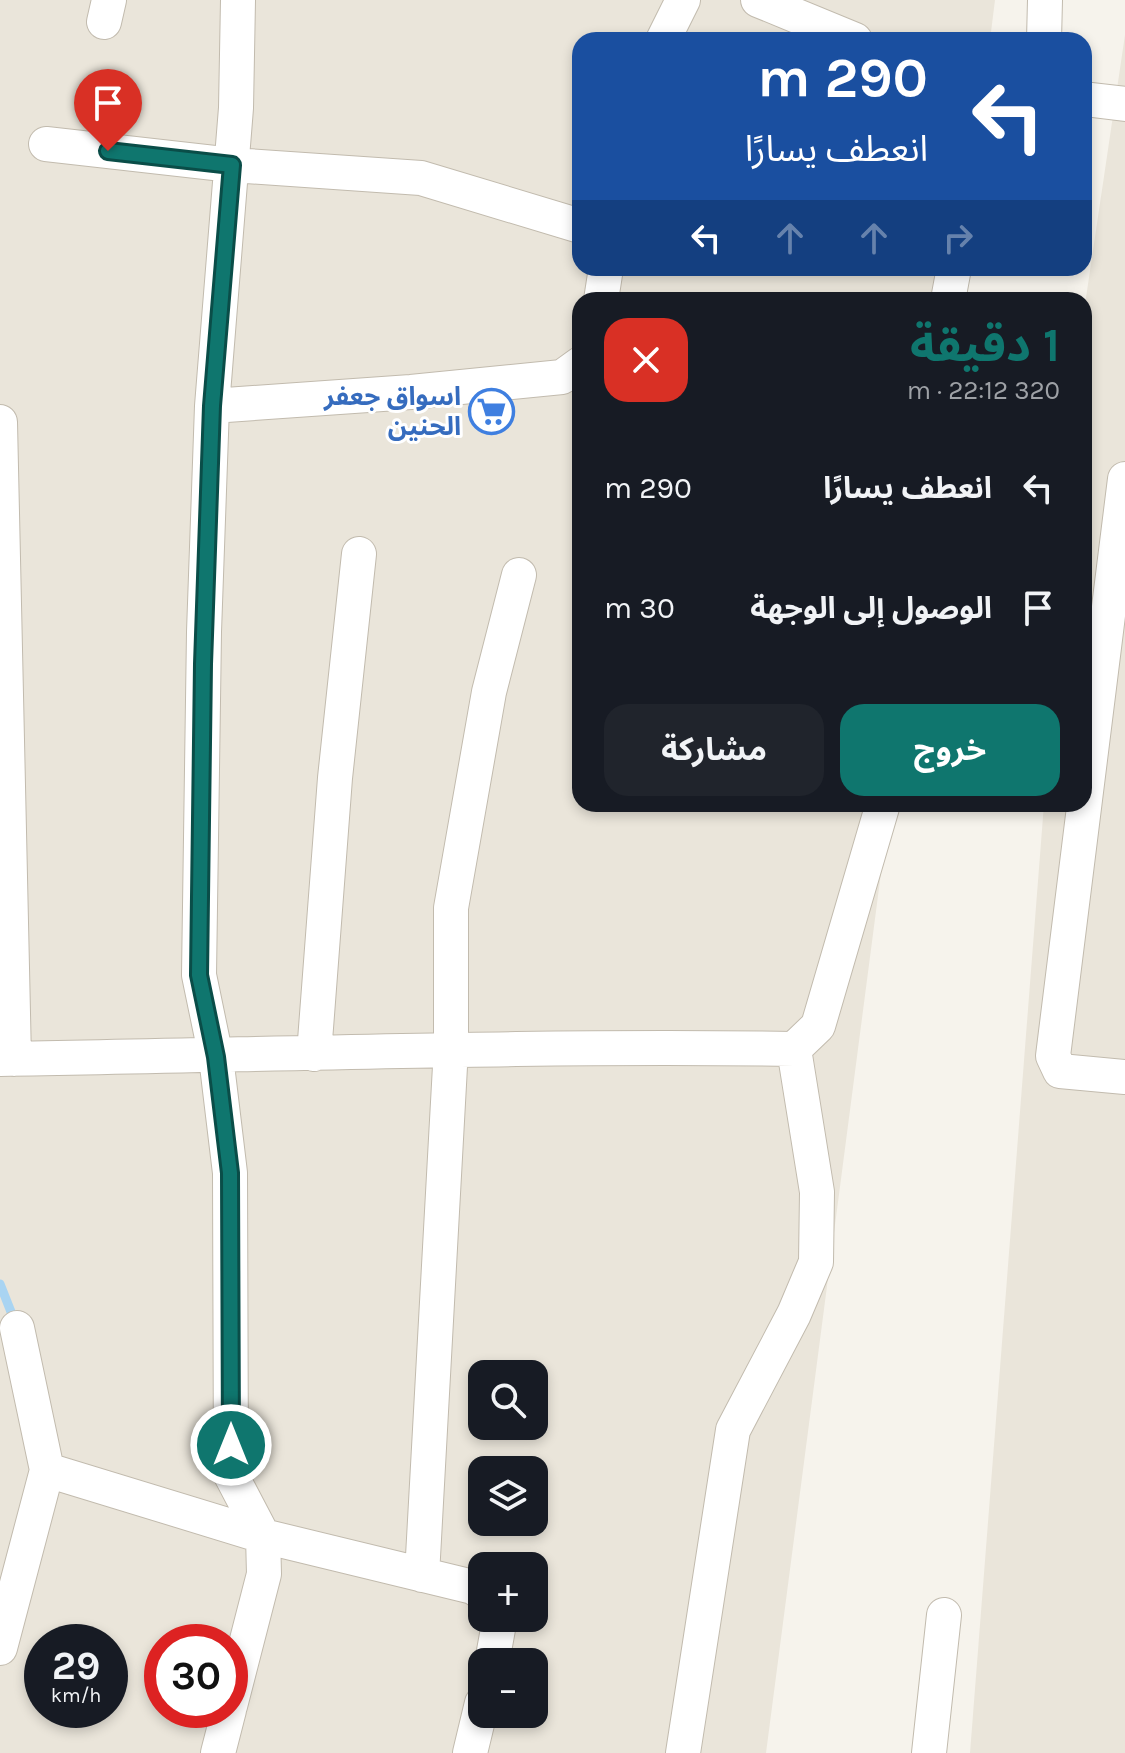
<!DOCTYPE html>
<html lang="ar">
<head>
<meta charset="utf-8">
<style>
  body { margin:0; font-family:Karla,"Noto Sans Arabic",sans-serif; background:#20242c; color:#f1f3f6; direction:rtl; height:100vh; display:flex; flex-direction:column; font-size:30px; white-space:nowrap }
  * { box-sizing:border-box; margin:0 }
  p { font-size:26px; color:#9ea1a6 }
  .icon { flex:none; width:44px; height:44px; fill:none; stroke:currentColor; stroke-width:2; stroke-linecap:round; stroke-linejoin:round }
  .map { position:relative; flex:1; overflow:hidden; direction:ltr }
  .drawer { position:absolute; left:572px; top:292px; width:520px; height:520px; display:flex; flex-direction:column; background:#171b24; border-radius:24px; box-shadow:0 4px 12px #0003; direction:rtl }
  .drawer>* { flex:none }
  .hud { position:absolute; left:572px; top:32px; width:520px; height:244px; border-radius:24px; box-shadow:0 4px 12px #0003; direction:rtl; background:#1a4fa0; color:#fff; overflow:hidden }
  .tools { position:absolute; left:468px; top:1360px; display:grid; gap:16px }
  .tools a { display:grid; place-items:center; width:80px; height:80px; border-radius:16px; background:#171b24; box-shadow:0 4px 12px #0003; font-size:40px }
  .speed { position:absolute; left:24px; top:1624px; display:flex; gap:16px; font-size:40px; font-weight:700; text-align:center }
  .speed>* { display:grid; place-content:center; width:104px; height:104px; border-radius:50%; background:#171b24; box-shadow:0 4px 12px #0003; line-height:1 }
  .speed small { font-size:20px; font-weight:400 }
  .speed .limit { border:12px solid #d22; background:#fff; color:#111 }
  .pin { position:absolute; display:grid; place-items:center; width:68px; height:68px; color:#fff; margin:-82px -34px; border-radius:50% 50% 50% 0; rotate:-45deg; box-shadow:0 0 8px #0007 }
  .pin .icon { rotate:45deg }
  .me { position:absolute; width:88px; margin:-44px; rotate:0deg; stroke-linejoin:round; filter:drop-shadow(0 0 6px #0008) }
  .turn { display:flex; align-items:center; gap:28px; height:168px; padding:0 32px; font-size:36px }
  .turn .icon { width:104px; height:104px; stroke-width:2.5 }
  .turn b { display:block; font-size:56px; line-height:68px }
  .lanes { display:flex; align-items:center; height:76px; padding:0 32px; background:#0003; justify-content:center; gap:40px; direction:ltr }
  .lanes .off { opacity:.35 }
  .round { display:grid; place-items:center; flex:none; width:84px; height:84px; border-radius:24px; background:#20242c }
  .summary { display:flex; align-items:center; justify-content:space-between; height:136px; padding:0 32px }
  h1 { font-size:48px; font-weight:700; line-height:60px; color:#0f766e }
  .button { display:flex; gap:16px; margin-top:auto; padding:16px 32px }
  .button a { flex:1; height:92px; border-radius:24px; background:#0f766e; color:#fff; font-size:32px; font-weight:700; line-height:92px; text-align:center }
  .button a+a { background:#20242c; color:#f1f3f6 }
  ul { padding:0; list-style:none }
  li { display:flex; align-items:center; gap:24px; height:120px; padding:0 32px }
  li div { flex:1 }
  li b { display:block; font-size:30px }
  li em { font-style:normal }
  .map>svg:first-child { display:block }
  .residential { fill:#eae5da; fill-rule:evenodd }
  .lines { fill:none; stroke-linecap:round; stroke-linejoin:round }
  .stream { stroke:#a9d4f2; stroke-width:9 }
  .street-casing { stroke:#c2bbae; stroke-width:36 }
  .street { stroke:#fff; stroke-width:34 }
  .route-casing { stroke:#0a4d48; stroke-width:20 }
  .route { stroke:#0f766e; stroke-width:14 }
  .labels { text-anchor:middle; stroke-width:6; stroke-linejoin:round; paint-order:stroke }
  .shop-label { font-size:26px; font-weight:bold; fill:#366cbe; stroke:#fff; text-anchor:end }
</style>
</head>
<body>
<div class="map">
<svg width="1125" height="1753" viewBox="0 0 1125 1753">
  <rect width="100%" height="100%" fill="#f6f3ec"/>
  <path class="residential" d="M0,0H995L990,40H580V268H960L956,300H580V804H890L766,1753H0ZM482,1374H534V1426H482ZM482,1470H534V1522H482ZM482,1566H534V1618H482ZM42,1642H110V1710H42ZM162,1642H230V1710H162ZM482,1662H534V1714H482Z
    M1125,35V1753H970L1044,804H1084V311Z"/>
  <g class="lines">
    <path class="stream" d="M0,1284L15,1322"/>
    <defs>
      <path id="street" d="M758,0L855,40
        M104,22L109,0
        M663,40L683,0
        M1044,40L1045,0
        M1084,99L1125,104
        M46,144L232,165L421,178L580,226
        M601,300L606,268
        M948,300L954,268
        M212,406L411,392L562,377L580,364
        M0,422L14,1059
        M1125,479L1053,1056L1060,1071L1125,1077
        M314,1054L335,778L359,554
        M0,1059C265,1055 529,1045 794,1049L818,1026L883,804
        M47,1470L263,1536L473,1587L482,1593
        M422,1575L451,1048V908L489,692L519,575
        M0,1648L47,1470L17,1328
        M492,1662L500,1618
        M230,1706L264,1574L263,1536L231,1475L230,1173L216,1057L199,975L204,632L212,406L236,108L238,0
        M218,1753L229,1710
        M470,1753L482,1703
        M683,1753L733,1430L794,1314L816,1262L817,1192L794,1049
        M929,1753L944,1615"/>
    </defs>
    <use href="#street" class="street-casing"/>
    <use href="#street" class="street"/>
  </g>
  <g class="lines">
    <defs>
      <path id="route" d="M108,151L232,165L212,406L203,664L199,975L216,1057L230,1173L231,1445"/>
    </defs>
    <use href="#route" class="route-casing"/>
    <use href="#route" class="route"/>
  </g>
  <defs>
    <symbol id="supermarket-ring" viewBox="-11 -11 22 22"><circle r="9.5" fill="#fff" stroke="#3f7fe0" stroke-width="1.5"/><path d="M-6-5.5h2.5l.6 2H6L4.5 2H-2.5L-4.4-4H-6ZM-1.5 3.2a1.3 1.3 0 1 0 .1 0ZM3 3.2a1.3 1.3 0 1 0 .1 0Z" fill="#3f7fe0"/></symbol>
  </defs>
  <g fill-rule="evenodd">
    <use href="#supermarket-ring" x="466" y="386" width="51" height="51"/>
  </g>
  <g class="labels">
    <g class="shop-label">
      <text x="461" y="405">اسواق جعفر<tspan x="461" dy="30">الحنين</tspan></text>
    </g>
  </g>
</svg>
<div class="tools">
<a><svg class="icon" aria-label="search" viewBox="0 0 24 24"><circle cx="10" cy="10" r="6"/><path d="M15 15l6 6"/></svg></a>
<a><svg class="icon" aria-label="layers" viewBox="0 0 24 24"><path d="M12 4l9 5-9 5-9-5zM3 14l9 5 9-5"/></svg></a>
<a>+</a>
<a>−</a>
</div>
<div class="speed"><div>29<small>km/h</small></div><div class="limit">30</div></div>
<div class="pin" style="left:108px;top:151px;background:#d93025"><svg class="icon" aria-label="arrive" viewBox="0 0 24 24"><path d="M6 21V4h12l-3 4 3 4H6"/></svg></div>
<svg class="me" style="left:231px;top:1445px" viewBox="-20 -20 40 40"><circle r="17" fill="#0f766e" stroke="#fff" stroke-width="3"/><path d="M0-11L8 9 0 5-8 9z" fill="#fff"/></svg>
<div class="hud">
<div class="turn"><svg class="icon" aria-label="left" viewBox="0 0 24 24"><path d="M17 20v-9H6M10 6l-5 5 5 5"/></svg><div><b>290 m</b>انعطف يسارًا</div></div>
<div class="lanes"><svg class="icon" aria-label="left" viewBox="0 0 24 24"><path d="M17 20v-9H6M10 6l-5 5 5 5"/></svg><svg class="icon off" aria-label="ahead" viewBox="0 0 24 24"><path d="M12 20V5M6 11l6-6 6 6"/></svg><svg class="icon off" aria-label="ahead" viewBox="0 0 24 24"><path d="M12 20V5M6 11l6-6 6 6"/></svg><svg class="icon off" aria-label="right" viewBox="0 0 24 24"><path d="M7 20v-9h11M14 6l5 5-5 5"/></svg></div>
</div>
<section class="drawer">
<div class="summary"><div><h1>1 دقيقة</h1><p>320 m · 22:12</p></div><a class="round" style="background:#d93025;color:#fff"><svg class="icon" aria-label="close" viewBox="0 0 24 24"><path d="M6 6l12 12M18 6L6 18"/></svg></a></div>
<ul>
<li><svg class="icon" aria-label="left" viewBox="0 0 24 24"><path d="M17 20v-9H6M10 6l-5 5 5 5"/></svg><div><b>انعطف يسارًا</b></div><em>290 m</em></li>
<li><svg class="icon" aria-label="arrive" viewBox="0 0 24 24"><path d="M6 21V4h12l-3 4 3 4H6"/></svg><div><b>الوصول إلى الوجهة</b></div><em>30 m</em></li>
</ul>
<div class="button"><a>خروج</a><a>مشاركة</a></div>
</section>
</div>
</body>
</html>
